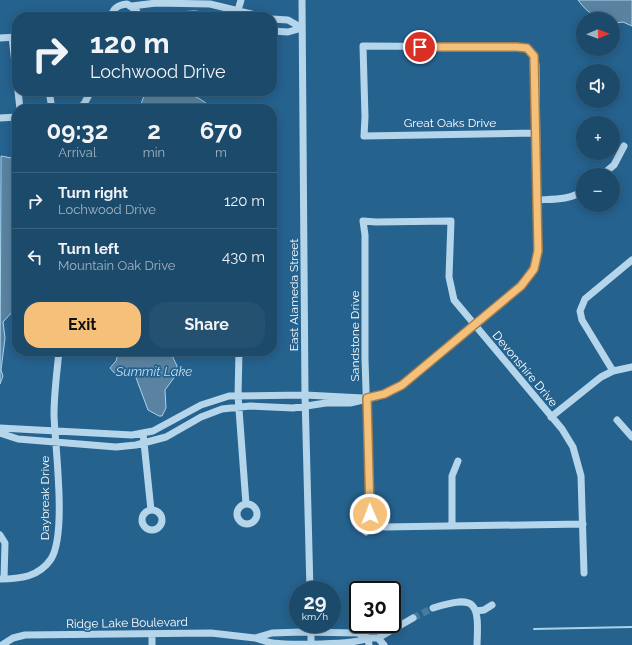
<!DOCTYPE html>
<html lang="en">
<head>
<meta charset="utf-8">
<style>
  body { margin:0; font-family:Raleway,sans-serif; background:#255170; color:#f1f3f6; height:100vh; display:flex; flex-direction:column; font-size:15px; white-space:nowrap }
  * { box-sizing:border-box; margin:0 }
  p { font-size:13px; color:#a0b3c1 }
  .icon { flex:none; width:22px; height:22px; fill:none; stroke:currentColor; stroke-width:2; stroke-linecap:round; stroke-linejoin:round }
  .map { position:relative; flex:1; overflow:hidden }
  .details { position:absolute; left:12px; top:104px; width:265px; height:252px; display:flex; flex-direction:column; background:#1c4a6a; border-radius:16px; box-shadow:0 2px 10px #0003,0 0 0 1px #3a627e }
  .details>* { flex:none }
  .banner { position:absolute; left:12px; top:12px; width:265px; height:84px; border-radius:16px; box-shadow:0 2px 10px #0003,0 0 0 1px #3a627e; background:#1c4a6a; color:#f1f3f6; overflow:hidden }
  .needle { width:26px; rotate:89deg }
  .tools { position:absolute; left:576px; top:12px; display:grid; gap:8px }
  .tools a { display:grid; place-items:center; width:44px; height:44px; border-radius:50%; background:#1c4a6a; box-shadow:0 2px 10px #0003,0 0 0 1px #3a627e; font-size:20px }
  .speed { position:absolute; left:289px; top:581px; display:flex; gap:8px; font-size:20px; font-weight:700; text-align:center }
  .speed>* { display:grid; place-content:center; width:52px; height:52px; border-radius:50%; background:#1c4a6a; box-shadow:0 2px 10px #0003,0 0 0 1px #3a627e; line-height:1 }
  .speed small { font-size:10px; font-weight:400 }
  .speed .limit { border:2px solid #111; border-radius:6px; background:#fff; color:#111 }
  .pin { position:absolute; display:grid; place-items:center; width:34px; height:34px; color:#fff; margin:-17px; border:2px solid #fff; border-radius:50%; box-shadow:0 1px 4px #0007 }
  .me { position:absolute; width:44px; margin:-22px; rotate:359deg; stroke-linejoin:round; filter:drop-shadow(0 0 3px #0008) }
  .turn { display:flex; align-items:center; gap:14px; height:84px; padding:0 12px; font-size:18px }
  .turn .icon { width:52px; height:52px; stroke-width:2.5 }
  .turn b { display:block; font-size:28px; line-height:34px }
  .eta { display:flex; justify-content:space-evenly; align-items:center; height:68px; text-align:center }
  .eta b { font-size:24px; font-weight:700; line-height:28px }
  .button { display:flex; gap:8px; margin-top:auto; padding:8px 12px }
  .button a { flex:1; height:46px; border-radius:16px; background:#f5c079; color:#111; font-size:16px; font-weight:700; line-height:46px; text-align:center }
  .button a+a { background:#255170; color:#f1f3f6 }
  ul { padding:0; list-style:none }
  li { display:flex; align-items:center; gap:12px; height:56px; padding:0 12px; border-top:1px solid #3a627e }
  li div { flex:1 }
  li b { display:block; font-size:15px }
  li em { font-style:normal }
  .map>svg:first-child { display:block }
  .water { fill:#5a83a1; stroke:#a9d2ec }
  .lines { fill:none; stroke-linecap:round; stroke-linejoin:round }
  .stream { stroke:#a9d2ec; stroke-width:2 }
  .minor-tunnel { stroke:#467a9f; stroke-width:7; stroke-dasharray:7 3.5; stroke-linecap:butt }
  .minor { stroke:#b5d5eb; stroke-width:7 }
  .route-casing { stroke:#9f7d4f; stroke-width:10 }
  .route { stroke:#f5c079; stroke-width:7 }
  .labels { text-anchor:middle; stroke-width:3.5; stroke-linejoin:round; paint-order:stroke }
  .street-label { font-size:12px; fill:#fff; stroke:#25628e }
  .water-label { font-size:13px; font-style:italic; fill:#c1def2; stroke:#25628e }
</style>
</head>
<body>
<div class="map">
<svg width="632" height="645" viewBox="0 0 632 645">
  <rect width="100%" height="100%" fill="#25628e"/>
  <path class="water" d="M578,0H632V26L623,22L613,23V19C597,19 588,14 578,0Z
    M143,91C171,91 191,88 213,109H139L144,96Z
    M1,156L17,159V291L13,311L3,322L5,338L1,370L3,376L0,384Z
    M119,351H170L177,366L176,375L165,390L166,408L162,416H159L148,410L135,375H116L110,368L116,361Z"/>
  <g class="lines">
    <path class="stream" d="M534,629L632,627"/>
    <path class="minor-tunnel" d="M413,618L433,608"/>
    <path class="minor" d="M302,0L305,395L310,590
      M132,6L156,3L210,4L264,17
      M111,17C113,8 118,5 127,4L136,10L139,17
      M147,17L194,14L225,17
      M236,17L241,0
      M272,19L288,20L302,28
      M272,31L288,32L302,28
      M12,37L17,81
      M0,38L17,37
      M18,91L20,109
      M49,91L52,109
      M77,109L84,104L91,91
      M0,118L17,117
      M602,175L614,165L624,146
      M537,200C554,199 569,200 583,191
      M239,351L238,396L246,504
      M613,371L582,320L580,311L585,299L632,260
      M551,417L601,377L613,371L632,367
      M617,420L632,437
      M0,428L132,435L153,431L201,405L229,396L305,395L363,398
      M0,433L18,439L116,447L136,445L166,437L201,417L222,409L250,406L293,408L326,403H350L376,397L403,385L512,294C526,280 535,271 538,251L536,65C535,53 529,48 517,47L363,46L365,117L364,136L536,133
      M143,433L151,510
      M237 514a10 10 0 1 1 20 0a10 10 0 1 1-20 0Z
      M142 520a10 10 0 1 1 20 0a10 10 0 1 1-20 0Z
      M583,524L384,527L374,524L370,514L365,359V235L363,221L376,222L451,221L449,277L454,300L562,429L573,447L581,476L584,573
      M452,525V476L458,461
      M366,532L374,523
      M0,535L5,543L4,579
      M0,579C20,579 39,577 51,559C67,534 55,447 54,415C54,393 57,372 59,351
      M433,608C477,594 479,603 477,645
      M476,611L484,610L492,605
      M311,624V645
      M302,632L358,633L368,638C355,645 289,645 273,643C267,642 261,640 255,638L272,633Z
      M152,634V645
      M378,638L384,645
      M2,645L13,638L25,635L211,633L255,638
      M369,645L368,638H378L413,618"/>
  </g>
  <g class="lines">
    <defs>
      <path id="route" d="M370,514L367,398L384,394L402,385L521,286L534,269L538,251L534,56L527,48L517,47H420"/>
    </defs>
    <use href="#route" class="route-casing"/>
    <use href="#route" class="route"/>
  </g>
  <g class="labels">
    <g class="street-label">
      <text x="450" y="127">Great Oaks Drive</text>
      <text transform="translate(294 295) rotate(-90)" y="4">East Alameda Street</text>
      <text transform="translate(355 336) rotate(-90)" y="4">Sandstone Drive</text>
      <text transform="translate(525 369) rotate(50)" y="4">Devonshire Drive</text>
      <text transform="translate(45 498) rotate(-90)" y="4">Daybreak Drive</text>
      <text transform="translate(127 623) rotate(-1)" y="4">Ridge Lake Boulevard</text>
    </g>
    <g class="water-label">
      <text x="154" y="376">Summit Lake</text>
    </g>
  </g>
</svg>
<div class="tools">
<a><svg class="needle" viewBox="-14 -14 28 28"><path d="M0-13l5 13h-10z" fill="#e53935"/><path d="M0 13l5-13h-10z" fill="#a0b3c1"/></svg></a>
<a><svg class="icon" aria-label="sound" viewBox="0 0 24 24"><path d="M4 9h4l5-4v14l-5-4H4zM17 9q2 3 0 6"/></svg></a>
<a>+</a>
<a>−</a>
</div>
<div class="speed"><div>29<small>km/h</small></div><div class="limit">30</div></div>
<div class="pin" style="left:420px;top:47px;background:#d93025"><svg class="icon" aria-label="arrive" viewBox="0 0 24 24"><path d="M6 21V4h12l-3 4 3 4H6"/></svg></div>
<svg class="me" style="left:370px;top:514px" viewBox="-20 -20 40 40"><circle r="17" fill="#f5c079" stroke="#fff" stroke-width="3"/><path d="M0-11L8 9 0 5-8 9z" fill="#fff"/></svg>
<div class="banner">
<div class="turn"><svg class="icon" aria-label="right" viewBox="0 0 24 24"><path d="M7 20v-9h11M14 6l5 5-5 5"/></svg><div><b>120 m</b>Lochwood Drive</div></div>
</div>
<section class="details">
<div class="eta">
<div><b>09:32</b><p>Arrival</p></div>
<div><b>2</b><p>min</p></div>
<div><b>670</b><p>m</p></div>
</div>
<ul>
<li><svg class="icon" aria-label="right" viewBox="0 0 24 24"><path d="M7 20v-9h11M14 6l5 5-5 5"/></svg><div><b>Turn right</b><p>Lochwood Drive</p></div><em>120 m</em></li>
<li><svg class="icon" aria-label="left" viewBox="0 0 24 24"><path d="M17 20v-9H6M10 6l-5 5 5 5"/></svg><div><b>Turn left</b><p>Mountain Oak Drive</p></div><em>430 m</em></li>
</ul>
<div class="button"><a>Exit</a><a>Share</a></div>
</section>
</div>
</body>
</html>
